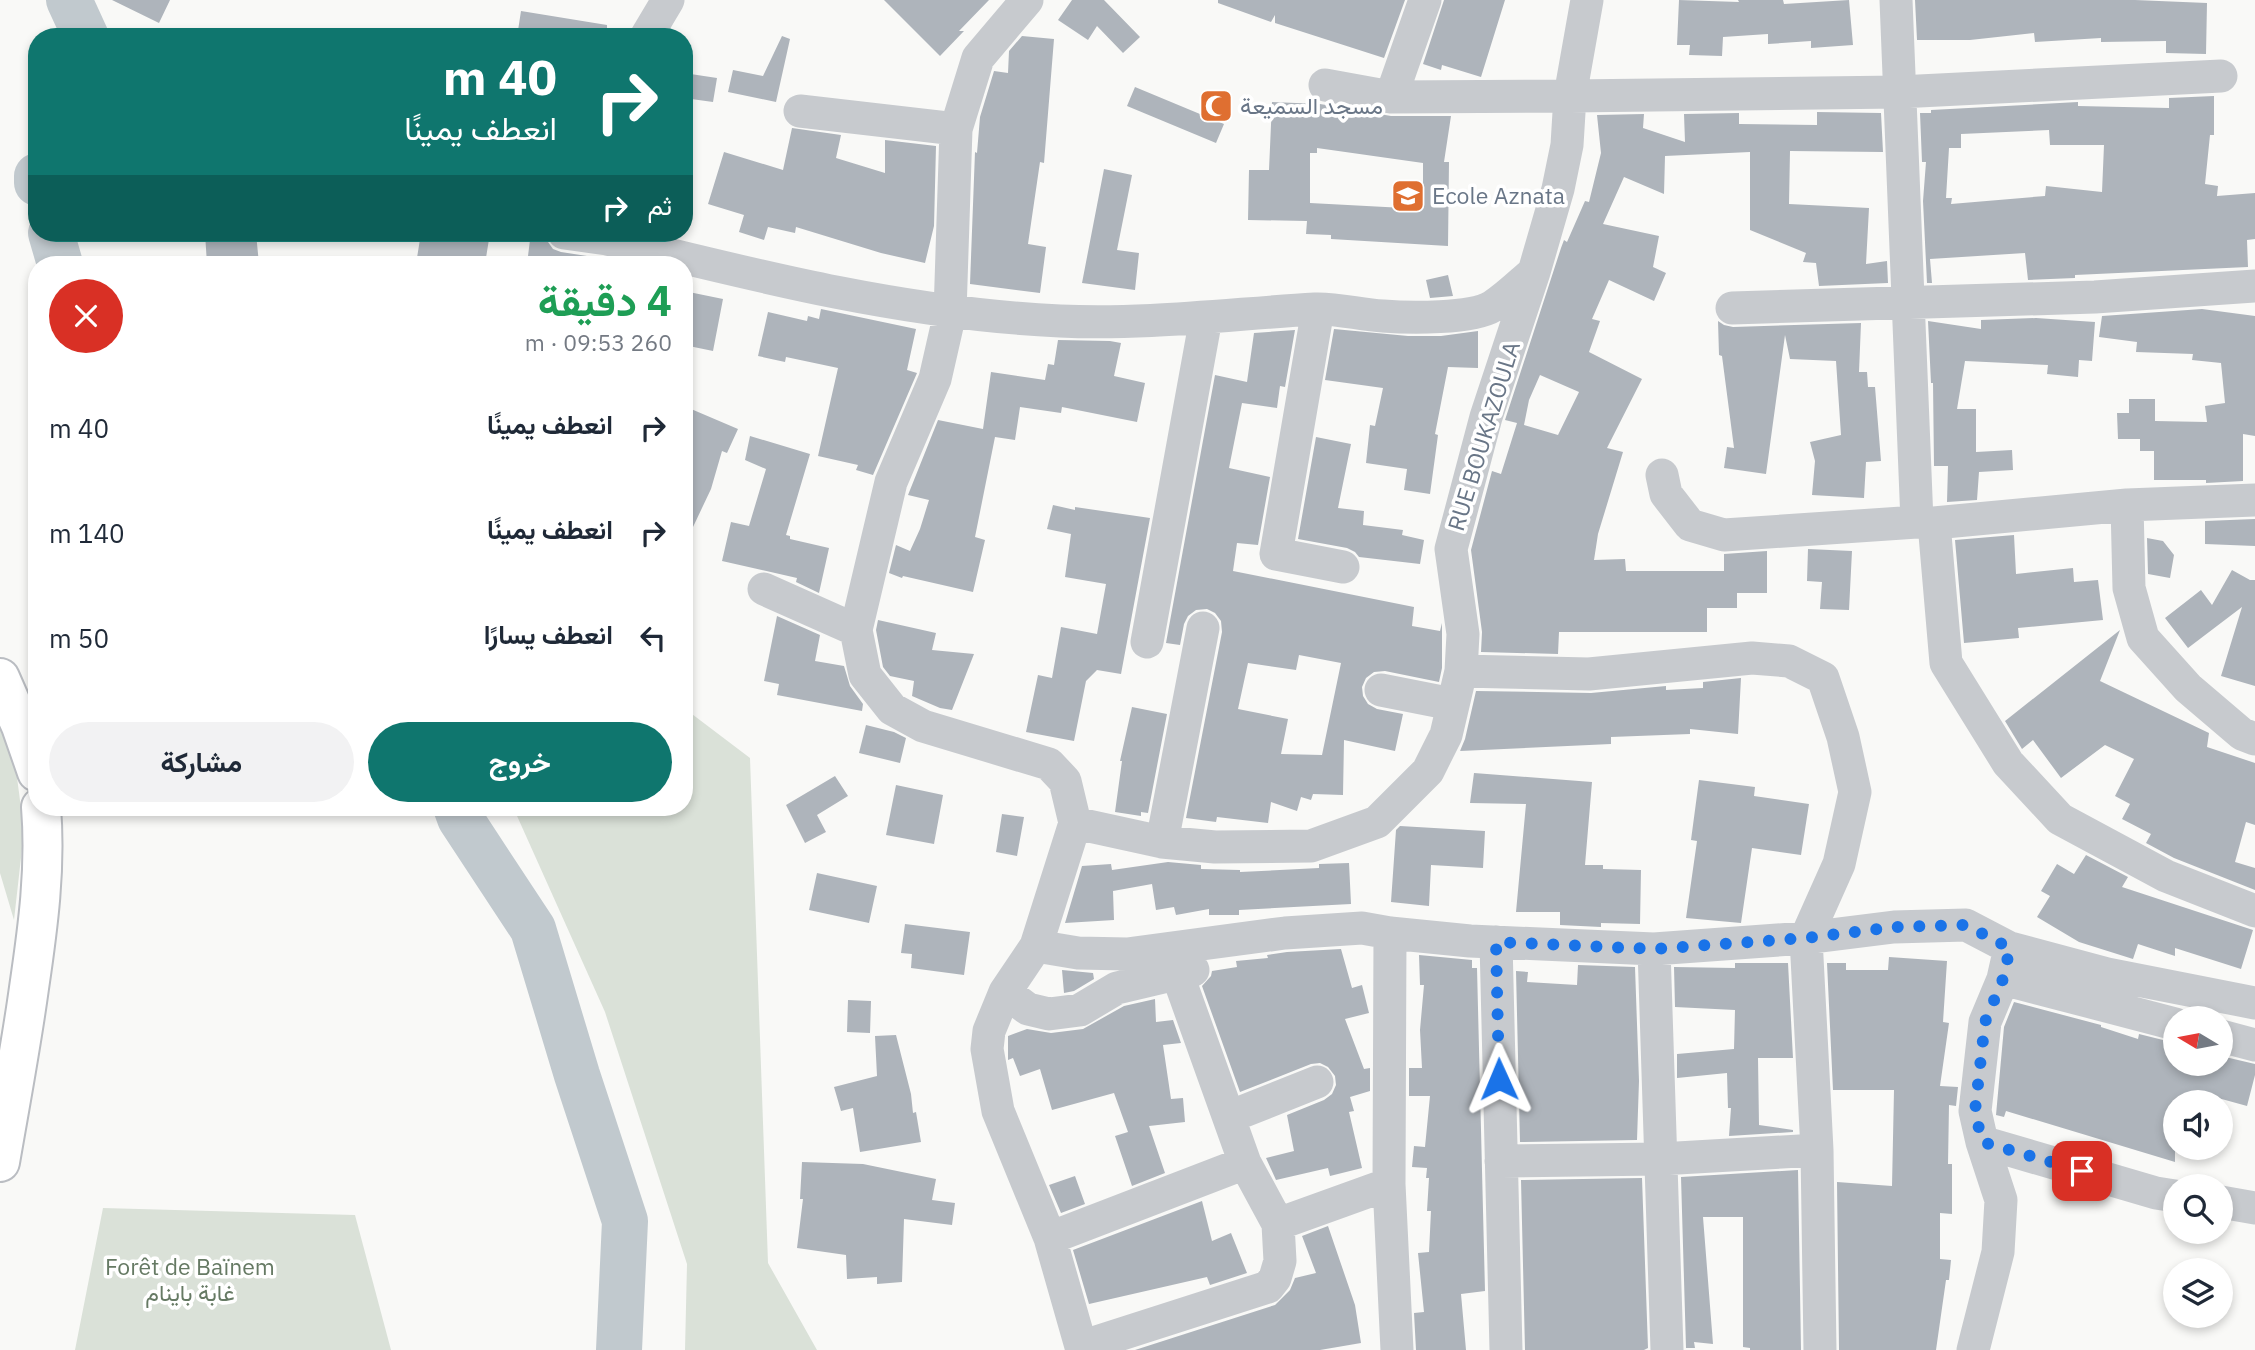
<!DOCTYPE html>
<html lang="ar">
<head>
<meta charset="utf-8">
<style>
  body { margin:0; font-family:"IBM Plex Sans",Vazirmatn,sans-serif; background:#f2f2f3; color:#1f2937; direction:rtl; height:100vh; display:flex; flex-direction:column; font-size:26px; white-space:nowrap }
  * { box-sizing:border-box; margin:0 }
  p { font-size:23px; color:#747a83 }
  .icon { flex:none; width:38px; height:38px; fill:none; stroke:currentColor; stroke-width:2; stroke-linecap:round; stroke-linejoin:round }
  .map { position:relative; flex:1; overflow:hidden; direction:ltr }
  .details { position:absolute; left:28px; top:256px; width:665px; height:560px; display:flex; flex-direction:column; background:#fff; border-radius:28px; box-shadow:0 4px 10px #0003; direction:rtl }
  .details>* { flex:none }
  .hud { position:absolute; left:28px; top:28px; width:665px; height:214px; border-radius:28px; box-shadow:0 4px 10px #0003; direction:rtl; background:#0f766e; color:#fff; overflow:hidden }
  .needle { width:46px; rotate:280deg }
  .controls { position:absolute; left:2163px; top:1006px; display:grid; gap:14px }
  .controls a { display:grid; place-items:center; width:70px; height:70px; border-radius:50%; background:#fff; box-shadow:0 4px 10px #0003; font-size:35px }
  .pin { position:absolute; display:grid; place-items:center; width:60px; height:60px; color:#fff; margin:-30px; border-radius:14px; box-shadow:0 4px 10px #0006 }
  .me { position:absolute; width:77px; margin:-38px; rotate:359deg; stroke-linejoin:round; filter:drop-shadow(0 0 5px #0008) }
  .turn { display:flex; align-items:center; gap:24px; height:147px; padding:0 21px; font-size:32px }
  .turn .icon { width:91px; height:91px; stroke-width:2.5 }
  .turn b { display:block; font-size:49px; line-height:60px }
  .then { display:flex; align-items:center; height:66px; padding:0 21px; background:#0003; gap:14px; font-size:26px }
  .round { display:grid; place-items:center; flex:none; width:74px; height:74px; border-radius:37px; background:#f2f2f3 }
  .head { display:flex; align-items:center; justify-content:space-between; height:119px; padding:0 21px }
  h1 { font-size:42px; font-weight:700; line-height:52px; color:#1e9e55 }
  .button { display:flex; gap:14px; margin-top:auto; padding:14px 21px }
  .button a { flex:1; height:80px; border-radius:42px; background:#0f766e; color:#fff; font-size:28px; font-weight:700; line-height:80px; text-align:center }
  .button a+a { background:#f2f2f3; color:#1f2937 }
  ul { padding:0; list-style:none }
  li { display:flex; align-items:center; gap:21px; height:105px; padding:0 21px }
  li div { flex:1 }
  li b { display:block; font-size:26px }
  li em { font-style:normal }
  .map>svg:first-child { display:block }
  .green { fill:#dae1d8 }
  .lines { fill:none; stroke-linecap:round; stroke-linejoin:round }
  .river { stroke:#c1c9ce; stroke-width:46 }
  .building { fill:#aeb4bb; fill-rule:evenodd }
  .major-casing { stroke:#babdc2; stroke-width:42 }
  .minor { stroke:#c7cace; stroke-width:33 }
  .major { stroke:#fff; stroke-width:38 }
  .route { stroke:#1a73e8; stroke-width:12; stroke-dasharray:0 21.6 }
  .labels { text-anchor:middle; stroke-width:7; stroke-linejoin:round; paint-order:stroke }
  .poi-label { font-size:23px; fill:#697687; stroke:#fff; text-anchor:start }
  .street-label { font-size:23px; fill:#697687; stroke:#fff }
  .park-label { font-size:23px; fill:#667a64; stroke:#fff }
</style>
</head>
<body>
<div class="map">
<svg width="2255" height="1350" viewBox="0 0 2255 1350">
  <rect width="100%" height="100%" fill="#f9f9f7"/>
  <path class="green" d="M684,708L750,758L768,1263L817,1350H685L687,1264L605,1012L513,807H684Z
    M0,714L12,739L24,831L14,920L0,873Z
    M103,1208L355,1215L391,1350H75Z"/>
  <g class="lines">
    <path class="river" d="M69,0L86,37
      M37,176V183
      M51,233L60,264
      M456,807L460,818L533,929L577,1075L625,1221L619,1350"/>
  </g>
  <path class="building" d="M112,0H170L159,23Z
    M884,0H989L959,31H964L940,56Z
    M1072,0H1104L1140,37L1123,53L1097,26L1088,40L1058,20Z
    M1218,0H1405L1384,58L1275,23V15L1271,22L1218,3Z
    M1444,0H1505L1481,77L1442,65L1441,70L1423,64Z
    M1679,0L1739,2L1738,0H1783L1784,4L1849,0L1853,45L1811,48V41L1768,44V34L1723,37L1722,56L1689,55L1690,45H1677Z
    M1915,0H2135L2207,3L2206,54L2166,53V41L2101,42V38L2035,42L2034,33L1970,40H1917Z
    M521,11L607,25V37H517Z
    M782,36L790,39L776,102L728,92L733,70L763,76Z
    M1022,36L1054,39L1044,163L1040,162L1028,244L1046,247L1040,293L970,284L975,152L977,153L980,117L994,71L1008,73L1009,51Z
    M684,73L717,78L713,102L684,98Z
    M1135,87L1224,124L1216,143L1127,106Z
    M2214,96V135H2210L2205,184L2218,186L2217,196L2255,193V239L2247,240L2248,267L2075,275V278L2028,280L2025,253L1930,259L1932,283H1927L1923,201L1926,162H1922L1920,113H1931V110L2078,102V106L2169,108V98ZM2049,130L2050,145H2104L2102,192L2046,186L2045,196L1951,204L1952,198H1946L1949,148H1961V134Z
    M1272,102L1320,104L1391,116H1451L1444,162H1449L1448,246L1331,239V235L1306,234L1307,221L1248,220L1249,170H1269ZM1317,148L1423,163V209L1310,203V153H1317Z
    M1817,112L1881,113L1883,152L1790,151L1789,204L1869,208L1866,264L1887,261L1888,283L1819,286L1816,263L1803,262L1806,253L1750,230V152L1665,156L1664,194L1624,177L1603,224L1659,236L1653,267L1666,273L1654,301L1609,280L1592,319L1600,321L1589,352L1642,379L1607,448L1623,452L1598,534L1594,560L1625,559L1626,571H1724V554L1767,551V593H1737V608H1707V632H1559L1558,654L1481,652L1482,632L1471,550L1492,471L1501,474L1517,423L1505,420L1561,248L1564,240L1567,242L1585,201L1589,202L1601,153L1597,115L1644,114L1643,128L1685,142L1684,114L1739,113V124L1817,125ZM1540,375L1579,392L1558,435L1524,425L1529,400Z
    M792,128L841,135L836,158L885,173V140L936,146L934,226L925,263L881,253L796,227L795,233L768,227L764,240L739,232L744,215L708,204L724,152L783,170Z
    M1104,169L1132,175L1117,250L1139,253L1135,290L1082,283Z
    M205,233H256L259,264H207Z
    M421,233H490L485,264H416Z
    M530,240L548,242L553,249L561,252L613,260L612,264H527Z
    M1448,275L1453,296L1430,298L1426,280Z
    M684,291L723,299L713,351L684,345Z
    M821,309L916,329L907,370L917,373L873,475L856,470L858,465L818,456L838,368L786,357L785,362L758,356L768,312L807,321L808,316L819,319Z
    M2202,309L2255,316V436L2243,434V481L2206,483V480H2154V451H2140V439H2118L2117,413H2129V399H2155V421L2207,422L2205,406L2225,403L2221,363L2192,360L2193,354L2136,352L2137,342L2099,337L2102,316Z
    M2036,318L2095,322L2092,361L2079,360L2078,377L2047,374L2048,365L1965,361L1957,409H1976V452L2012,450L2013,470L1979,472L1977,500L1947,502L1948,466H1934L1933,383H1931L1928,321L1981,329V320Z
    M1718,321L1724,325L1733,327L1861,323L1859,372H1867L1868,387H1875L1881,461L1866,462L1864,498L1812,495L1815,461L1810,442L1841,435L1836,361L1790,359L1785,335L1766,474L1724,468L1727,447L1734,448L1722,356L1719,355Z
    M1334,329L1408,336H1441L1478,331V368L1448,367L1435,434L1438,435L1430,494L1404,490L1407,469L1366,463L1370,425L1375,426L1383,388L1325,380Z
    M1295,330L1285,387L1280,386L1277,408L1242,403L1229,468L1270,477L1258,545L1237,543L1233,571L1414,607L1412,626L1440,631L1442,623V668L1439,682L1385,671L1374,672L1366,678L1362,687L1363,696L1368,704L1377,709L1403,714L1395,751L1344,740L1343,795L1313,794L1311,800L1301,797L1297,811L1271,802L1268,823L1217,817L1216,822L1186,818L1222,632L1221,621L1215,613L1207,609L1196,610L1188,616L1184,624L1180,645L1166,643L1215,375L1247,382L1254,333ZM1299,655L1341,663L1322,755L1281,754L1288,719L1238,709L1248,663L1296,670Z
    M1058,340L1110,341L1121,343L1114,376L1145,383L1137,422L1062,407L1061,413L1020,407L1015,440L995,437L975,537L985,540L973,592L903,576L902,578L889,573L896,545L910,551L920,529L929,500L908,495L938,420L983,429L991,372L1045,380L1048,364L1054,365Z
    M684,406L738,429L727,453L722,451L711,489L684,546Z
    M750,436L810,454L786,535L790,536V539L829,548L819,593L796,582L797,578L722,561L731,522L749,526L766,469L745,460Z
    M1316,437L1351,444L1338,508L1364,511L1363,525L1403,530L1402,535L1424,540L1420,564L1359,557L1355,552L1347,548L1298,539Z
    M1053,505L1075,510V507L1150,518L1121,674L1097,670L1086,681L1074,741L1026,732L1038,675L1052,678L1061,627L1097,634L1106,584L1065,577L1071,534L1047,529Z
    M2255,519V546L2205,544V521Z
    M2014,535L2016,574L2073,568L2074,582L2098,580L2103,620L2018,628L2019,638L1964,643L1955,540Z
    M2147,538L2163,541L2174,555L2170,578L2148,574Z
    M1808,549L1852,551L1849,610L1820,609L1822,582L1807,581Z
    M2232,570L2250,580H2255V686L2221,676L2242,607L2188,648L2165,618L2201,590L2212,605Z
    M777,616L820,635L815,661L844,666L850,686L863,704L862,711L777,695L779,684L764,681Z
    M878,620L936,633L932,650L974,654L952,710L940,708L912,696L914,681L890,676L883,667L876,630Z
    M2120,630L2100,681L2209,733L2207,747L2255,763V825L2246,822L2235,862L2255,868V890L2174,858L2146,843L2151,834L2122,819L2130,804L2115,796L2134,759L2105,745L2061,778L2033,740L2022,749L2005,721Z
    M1741,678L1738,734L1690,729V734L1611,737V744L1460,751L1465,739L1476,691L1591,693L1666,686V690L1703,688V682Z
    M1132,707L1167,714L1148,813L1141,812V816L1115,812L1122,761H1120Z
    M866,725L894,732L906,738L900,763L859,753Z
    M1474,773L1592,782L1585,865H1603V869L1641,870L1640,924L1601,923V927L1560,925V912H1516L1526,804L1470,803Z
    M835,776L848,796L817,815L826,832L805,843L786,805Z
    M1699,780L1755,787L1754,796L1809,804L1801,855L1752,848L1741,923L1686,918L1697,841L1691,840Z
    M896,785L943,795L934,844L886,835Z
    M1002,814L1024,817L1017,856L996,852Z
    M1400,826L1485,831L1483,868L1431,865L1429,906L1391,902L1396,830Z
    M2086,855L2128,877L2122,887L2253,930L2241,969L2175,948V956L2138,944L2133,959L2079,942L2037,917L2050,896L2041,891L2057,864L2074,874Z
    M1168,862L1201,865V869L1240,870V872L1319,868V864L1349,863L1351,904L1239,910V915H1209V909L1176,915L1174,907L1156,910L1152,884L1113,891L1114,920L1065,923L1082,866L1111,864L1112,870Z
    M817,873L877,886L869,923L809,910Z
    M905,924L970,932L964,975L911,968L912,954L901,953Z
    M1341,949L1352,988L1362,985L1369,1013L1345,1019L1364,1069L1370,1068V1091L1350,1097L1354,1111L1349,1112L1362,1168L1330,1176L1328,1168L1276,1180L1266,1158L1294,1151L1287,1115L1324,1100L1332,1094L1336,1085L1335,1076L1328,1067L1320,1063L1311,1064L1240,1092L1202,986L1211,976L1212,971L1237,967L1236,961L1268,958L1267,955L1287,952Z
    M1419,955L1472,960V968H1477L1485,1291L1461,1294L1466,1350H1416L1414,1313L1424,1312L1418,1253L1429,1252L1431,1211H1427L1429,1178H1426L1427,1168L1412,1167L1414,1146L1425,1147L1430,1096H1409V1068H1422L1420,1030L1424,985H1420Z
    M1889,957L1947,961L1943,1022L1949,1023L1940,1086L1958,1087L1956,1106L1949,1105L1948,1164H1952V1214L1940,1213V1259L1951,1260L1949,1280H1946L1936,1350H1839L1837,1182L1892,1186L1894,1090H1833L1827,963H1846V970H1888Z
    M1735,963H1788L1793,1058H1758L1759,1125L1793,1130V1132L1729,1136L1731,1108H1728L1727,1073L1677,1078V1054L1734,1049L1735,1010L1675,1007L1674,967L1735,968Z
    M1578,965L1635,967L1639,1081L1637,1140L1520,1142L1516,971L1528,972L1527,982L1577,985Z
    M1062,970L1093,973L1094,979L1074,991L1064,993Z
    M1155,999L1156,1022L1173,1020L1181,1043L1163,1045L1171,1099L1183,1098L1185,1122L1149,1126L1165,1173L1132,1186L1115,1136L1128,1132L1114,1093L1052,1110L1040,1069L1020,1076L1013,1058L1008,1060V1036L1027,1029L1051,1033L1083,1029L1124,1006Z
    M848,1000L871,1001L870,1033L847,1032Z
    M2014,1002L2101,1025V1027L2138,1039L2139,1034L2175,1043V1064H2221V1056L2255,1064V1075L2247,1106L2218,1098L2217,1102H2175V1162L2006,1111L2004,1117L1996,1115L2004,1027Z
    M896,1035L911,1094L913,1113L916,1112L921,1142L860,1152L853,1108L841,1111L834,1087L877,1076L875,1036Z
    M802,1162L863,1164L936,1179L932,1200L955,1203L952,1225L904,1219L902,1282L877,1284V1277L847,1279L846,1255L797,1248L803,1199H800Z
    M1798,1170L1801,1350H1750V1348L1743,1347V1217H1703L1713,1344L1694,1342L1695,1348H1686L1681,1177Z
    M1075,1176L1085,1204L1061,1213L1049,1185Z
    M1642,1178L1648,1348L1644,1350H1525L1521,1180Z
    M1202,1201L1212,1241L1231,1233L1247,1273L1210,1285L1207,1277L1089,1304L1073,1250Z
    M1328,1226L1355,1305L1361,1343L1320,1350H1135L1275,1305L1290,1290L1295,1278L1316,1273L1302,1236Z"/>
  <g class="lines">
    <defs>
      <path id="major" d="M0,678L21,726L37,772
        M0,1162C10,1104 21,1046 29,988C38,927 46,868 41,807"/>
    </defs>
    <use href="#major" class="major-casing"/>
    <path class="minor" d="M1027,0L978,58L956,129L950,313L935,379L891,482L856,630L865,675L892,709L923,726L1049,764L1065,781L1075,823
      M1896,0L1917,522
      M646,37L668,0
      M1325,85L1391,97L1570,96L1899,92L2221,76
      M1391,97L1425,0
      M800,111L956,129
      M564,233L607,239
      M604,233L607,239C756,276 906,314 1060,321C1145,325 1230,314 1315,309C1337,308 1361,315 1383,316C1409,318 1472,319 1493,306C1508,296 1521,283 1534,272
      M1732,308L2095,297L2255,286
      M1318,309L1276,554L1343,567
      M1662,475L1666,494L1690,525L1724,535L1917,522L1934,523L2127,505L2255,500
      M2127,505L2129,588L2143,638L2188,688L2242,734L2255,739
      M1934,523L1946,663L2008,763L2060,819L2166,876L2255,911
      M764,589L856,630
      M1147,642L1206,318
      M1461,671L1589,674L1752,658L1789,661L1823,678L1843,737L1855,792L1839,864L1806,938L1817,1150L1820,1350
      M1381,690L1452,704
      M1162,842L1203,628
      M1390,933L1389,1184L1397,1350
      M1496,942L1506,1350
      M1036,946L1078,953L1127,954L1285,933L1362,928L1390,933L1470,941L1654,949L1806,938L1894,927L1966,925L2010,948L2003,979L1985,1022L1975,1111L1982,1142L2001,1200L1998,1252L1973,1350
      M2010,948L2107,974L2255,1003
      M1654,949L1667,1350
      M2003,979L2175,1024
      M1005,992L1028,1009L1049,1014L1080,1010L1117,988L1193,970
      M2221,1036L2255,1045
      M1229,1117L1317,1082
      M1982,1142L2156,1193L2175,1196
      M1501,1161L1660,1159L1817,1150
      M2221,1202L2255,1208
      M1278,1224L1389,1184
      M1050,1238L1245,1163
      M1081,1347L1268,1287L1275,1278L1280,1261L1278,1224L1245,1163L1177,973
      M1082,1350L1050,1238L998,1111L987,1049L989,1031L1005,992L1036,946L1075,823L1162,842L1215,847L1311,846L1377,822L1428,771L1446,735L1461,671L1463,634L1451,549L1486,417L1534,272L1558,189L1567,145L1570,96L1587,0"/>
    <use href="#major" class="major"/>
  </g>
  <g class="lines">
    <path class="route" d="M1499,1079L1496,942L1654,949L1806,938L1894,927L1966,925L2010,948L2003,979L1985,1022L1975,1111L1982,1142L2082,1171"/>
  </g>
  <defs>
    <symbol id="mosque-square" viewBox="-11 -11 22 22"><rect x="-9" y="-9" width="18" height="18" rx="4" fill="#df6f31" stroke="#fff"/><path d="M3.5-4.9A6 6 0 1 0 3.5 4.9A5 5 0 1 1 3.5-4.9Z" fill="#fff"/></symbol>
    <symbol id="school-square" viewBox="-11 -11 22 22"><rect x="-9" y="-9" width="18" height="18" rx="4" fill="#df6f31" stroke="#fff"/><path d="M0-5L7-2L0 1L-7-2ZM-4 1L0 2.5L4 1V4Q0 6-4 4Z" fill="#fff"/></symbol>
  </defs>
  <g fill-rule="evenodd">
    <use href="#mosque-square" x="1197" y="87" width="38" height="38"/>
    <use href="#school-square" x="1389" y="177" width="38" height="38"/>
  </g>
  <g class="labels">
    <g class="poi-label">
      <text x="1240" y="114">مسجد السميعة</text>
      <text x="1432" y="204">Ecole Aznata</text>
    </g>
    <g class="street-label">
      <text transform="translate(1484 436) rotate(-73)" y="8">RUE BOUKAZOULA</text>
    </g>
    <g class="park-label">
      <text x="190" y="1275">Forêt de Baïnem<tspan x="190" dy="26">غابة باينام</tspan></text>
    </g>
  </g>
</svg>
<div class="controls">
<a><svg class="needle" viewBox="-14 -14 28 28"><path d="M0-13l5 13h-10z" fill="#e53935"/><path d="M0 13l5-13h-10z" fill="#747a83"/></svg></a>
<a><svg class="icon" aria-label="sound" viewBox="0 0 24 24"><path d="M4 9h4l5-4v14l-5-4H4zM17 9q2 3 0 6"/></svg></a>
<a><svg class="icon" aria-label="search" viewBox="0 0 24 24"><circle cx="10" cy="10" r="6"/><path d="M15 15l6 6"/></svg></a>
<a><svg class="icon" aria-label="layers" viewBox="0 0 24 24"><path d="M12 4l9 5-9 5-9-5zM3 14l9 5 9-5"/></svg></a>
</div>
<div class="pin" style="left:2082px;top:1171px;background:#d93025"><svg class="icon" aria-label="arrive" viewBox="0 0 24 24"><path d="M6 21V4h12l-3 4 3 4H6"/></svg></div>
<svg class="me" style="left:1499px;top:1079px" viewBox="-20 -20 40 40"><path d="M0-17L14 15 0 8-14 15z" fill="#1a73e8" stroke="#fff" stroke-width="4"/></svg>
<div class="hud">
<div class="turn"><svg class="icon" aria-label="right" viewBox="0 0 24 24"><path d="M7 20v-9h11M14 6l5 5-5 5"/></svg><div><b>40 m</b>انعطف يمينًا</div></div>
<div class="then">ثم<svg class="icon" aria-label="right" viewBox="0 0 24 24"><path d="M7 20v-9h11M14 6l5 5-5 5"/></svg></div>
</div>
<section class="details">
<div class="head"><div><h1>4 دقيقة</h1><p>260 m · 09:53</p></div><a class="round" style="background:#d93025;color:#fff"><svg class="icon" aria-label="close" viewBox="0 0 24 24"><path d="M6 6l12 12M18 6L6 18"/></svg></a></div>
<ul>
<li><svg class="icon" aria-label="right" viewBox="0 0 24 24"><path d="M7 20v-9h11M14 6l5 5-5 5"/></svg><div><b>انعطف يمينًا</b></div><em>40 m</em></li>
<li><svg class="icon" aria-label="right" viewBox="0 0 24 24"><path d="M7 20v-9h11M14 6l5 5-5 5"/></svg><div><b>انعطف يمينًا</b></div><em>140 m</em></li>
<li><svg class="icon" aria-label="left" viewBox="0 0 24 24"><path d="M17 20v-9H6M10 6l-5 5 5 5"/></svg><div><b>انعطف يسارًا</b></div><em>50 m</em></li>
</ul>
<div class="button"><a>خروج</a><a>مشاركة</a></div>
</section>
</div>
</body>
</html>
